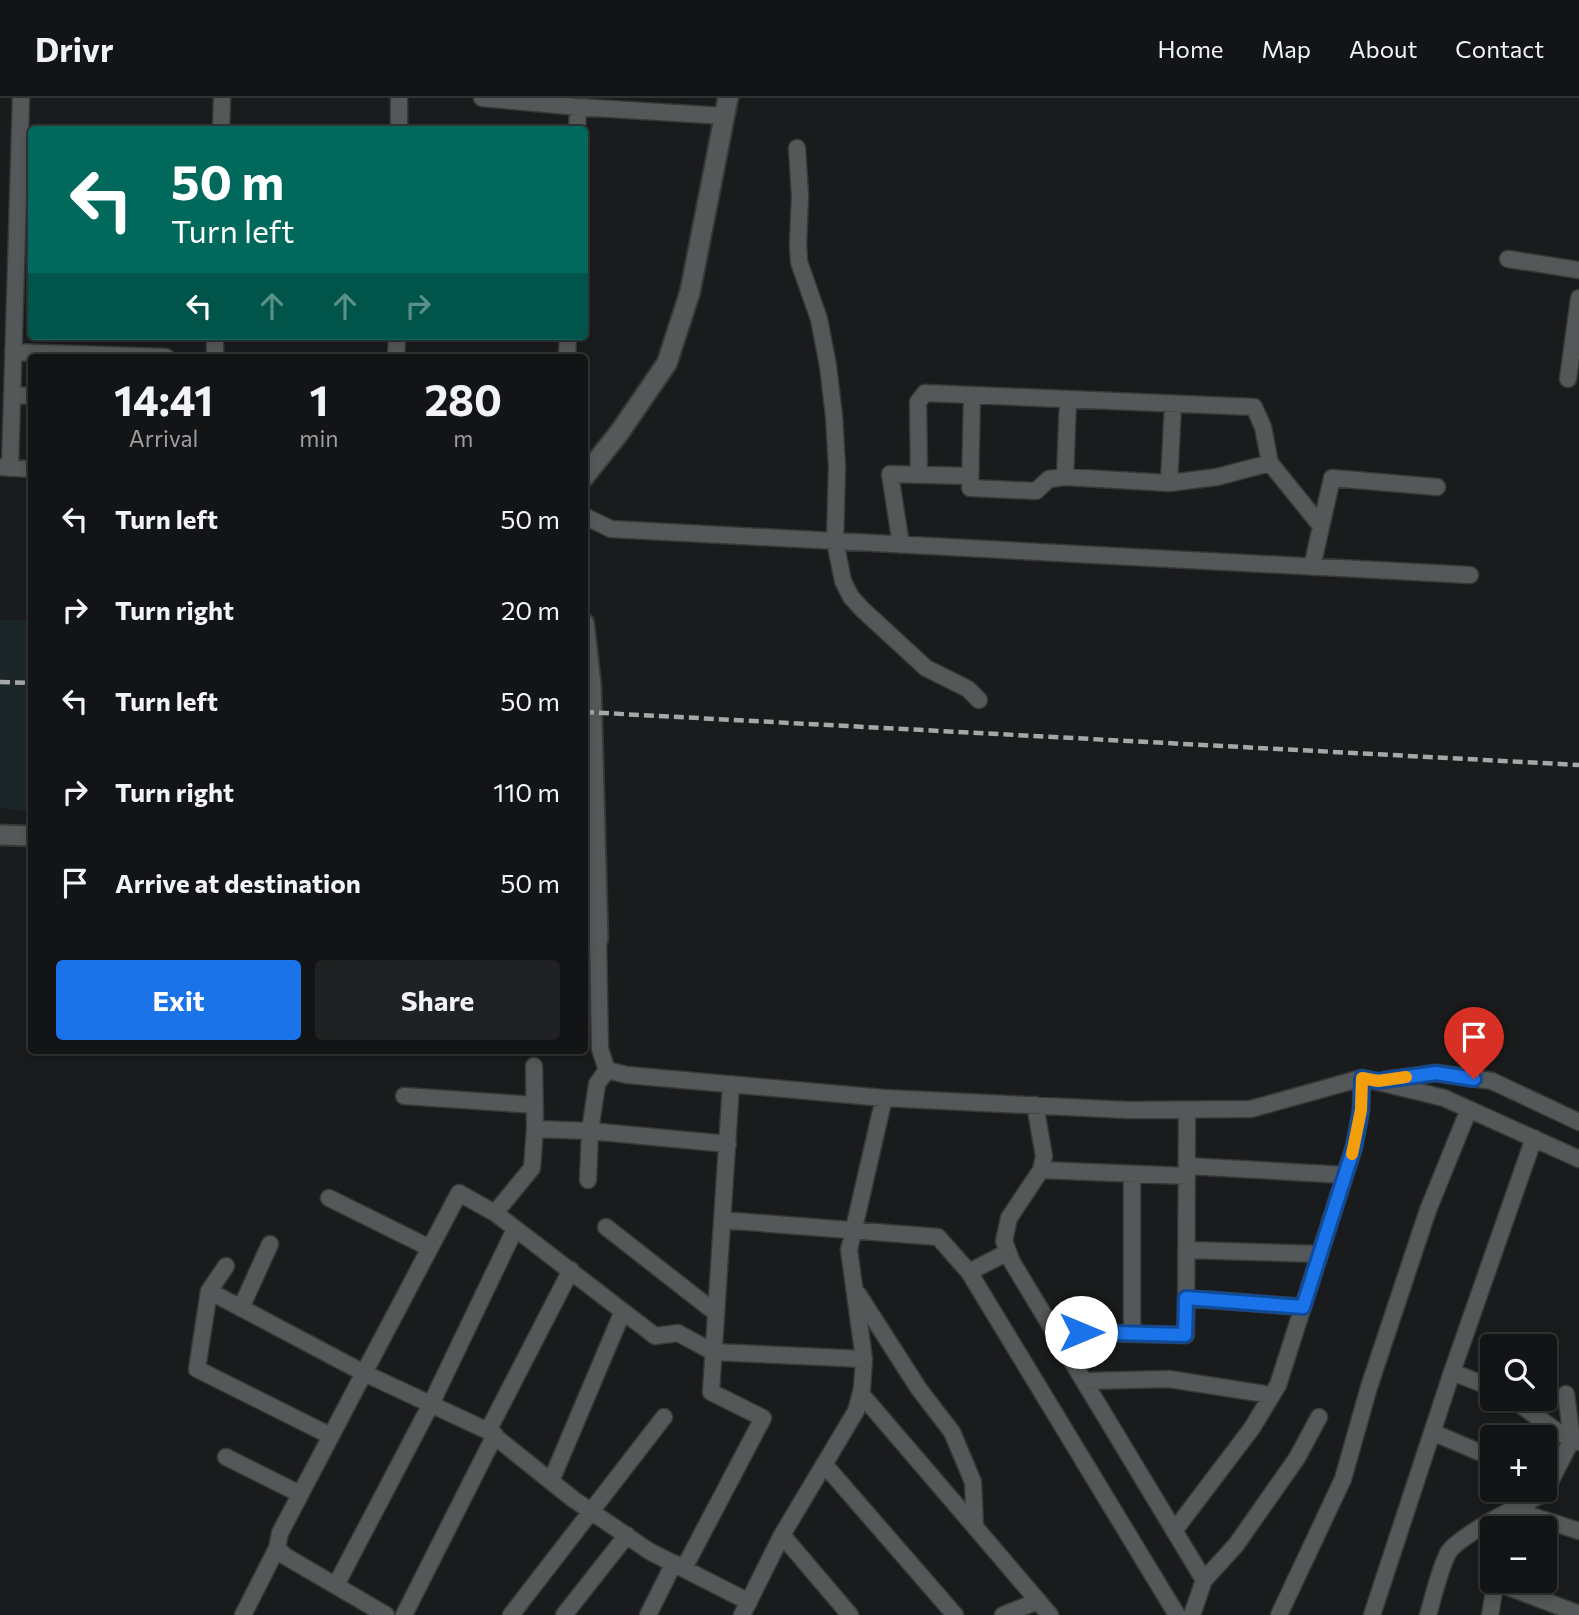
<!DOCTYPE html>
<html lang="en">
<head>
<meta charset="utf-8">
<style>
  body { margin:0; font-family:Commissioner,sans-serif; background:#202122; color:#f1f3f6; height:100vh; display:flex; flex-direction:column; font-size:26px; white-space:nowrap }
  * { box-sizing:border-box; margin:0 }
  p { font-size:23px; color:#9d9ea0 }
  .icon { flex:none; width:38px; height:38px; fill:none; stroke:currentColor; stroke-width:2; stroke-linecap:round; stroke-linejoin:round }
  .map { position:relative; flex:1; overflow:hidden }
  .drawer { position:absolute; left:28px; top:256px; width:560px; height:700px; display:flex; flex-direction:column; background:#131415; border-radius:7px; box-shadow:0 4px 10px #0003,0 0 0 2px #323334 }
  .drawer>* { flex:none }
  .hud { position:absolute; left:28px; top:28px; width:560px; height:214px; border-radius:7px; box-shadow:0 4px 10px #0003,0 0 0 2px #323334; background:#00695c; color:#fff; overflow:hidden }
  .buttons { position:absolute; left:1480px; top:1236px; display:grid; gap:14px }
  .buttons a { display:grid; place-items:center; width:77px; height:77px; border-radius:7px; background:#131415; box-shadow:0 4px 10px #0003,0 0 0 2px #323334; font-size:35px }
  .pin { position:absolute; display:grid; place-items:center; width:60px; height:60px; color:#fff; margin:-72px -30px; border-radius:50% 50% 50% 0; rotate:-45deg; box-shadow:0 0 7px #0007 }
  .pin .icon { rotate:45deg }
  .me { position:absolute; width:77px; margin:-38px; rotate:90deg; stroke-linejoin:round; filter:drop-shadow(0 0 5px #0008) }
  .turn { display:flex; align-items:center; gap:24px; height:147px; padding:0 28px; font-size:32px }
  .turn .icon { width:91px; height:91px; stroke-width:2.5 }
  .turn b { display:block; font-size:49px; line-height:60px }
  .lanes { display:flex; align-items:center; height:66px; padding:0 28px; background:#0003; justify-content:center; gap:35px; direction:ltr }
  .lanes .off { opacity:.35 }
  .eta { display:flex; justify-content:space-evenly; align-items:center; height:119px; text-align:center }
  .eta b { font-size:42px; font-weight:700; line-height:49px }
  .primary-button { display:flex; gap:14px; margin-top:auto; padding:14px 28px }
  .primary-button a { flex:1; height:80px; border-radius:7px; background:#1a73e8; color:#fff; font-size:28px; font-weight:700; line-height:80px; text-align:center }
  .primary-button a+a { background:#202122; color:#f1f3f6 }
  ul { padding:0; list-style:none }
  li { display:flex; align-items:center; gap:21px; height:91px; padding:0 28px }
  li div { flex:1 }
  li b { display:block; font-size:26px }
  li em { font-style:normal }
  header { display:flex; align-items:center; gap:42px; box-sizing:border-box; height:98px; padding:0 35px; background:#131415; border-bottom:2px solid #323334 }
  header strong { font-size:33px }
  nav { display:flex; gap:38px; margin-inline-start:auto; font-size:24px }
  .map>svg:first-child { display:block }
  .built { fill:#1c2628 }
  .lines { fill:none; stroke-linecap:round; stroke-linejoin:round }
  .minor-casing { stroke:#373839; stroke-width:19 }
  .tertiary-casing { stroke:#373839; stroke-width:23 }
  .minor { stroke:#555858; stroke-width:16 }
  .tertiary { stroke:#555858; stroke-width:19 }
  .rail { stroke:#a5a7a8; stroke-width:4.5; stroke-dasharray:10 5; stroke-linecap:butt }
  .route-casing { stroke:#114b97; stroke-width:18 }
  .route { stroke:#1a73e8; stroke-width:12 }
  .slow { stroke:#f59e0b; stroke-width:12 }
</style>
</head>
<body>
<header>
<strong>Drivr</strong>
<nav><a>Home</a><a>Map</a><a>About</a><a>Contact</a></nav>
</header>
<div class="map">
<svg width="1579" height="1517" viewBox="0 0 1579 1517">
  <rect width="100%" height="100%" fill="#191b1c"/>
  <path class="built" d="M31,521H32L31,714L0,710V522Z"/>
  <g class="lines">
    <defs>
      <path id="minor" d="M399,0V32
        M482,0L578,9L724,18
        M221,32L222,0
        M577,32L578,9
        M797,50L800,98L798,146L799,164L819,221L828,268L834,318L837,369L835,443L843,483L851,499L863,512L926,570L968,591L979,602
        M1508,161L1579,172
        M13,254L166,259
        M215,259V238
        M396,259L397,238
        M567,259L568,238
        M1568,281L1579,200
        M12,297L32,298
        M972,297L970,390L1036,393L1049,381L1065,379L1169,385L1217,379L1270,365
        M0,369L32,371
        M10,370L21,0
        M919,377L918,304L925,295L1254,309L1263,329L1270,365L1321,428
        M1065,379L1068,301
        M1169,385L1173,306
        M584,418L611,431L1470,477
        M901,447L890,376L970,378
        M1312,469L1332,380L1437,389
        M598,841L600,951L607,972L627,977L884,1000L1127,1012L1251,1011L1362,980L1444,1000L1579,1061
        M1385,982L1436,975L1492,983L1579,1024
        M404,998L535,1007
        M1035,1007L1044,1058L1041,1072L1009,1120L1004,1143L1012,1164L1204,1482
        M535,1031L590,1033L597,986L607,972
        M1187,1068L1345,1077
        M1041,1072L1187,1078
        M1132,1076V1234
        M588,1082L590,1033L728,1046
        M329,1100L430,1150
        M495,1115L532,1070L535,1031L534,968
        M722,1122L938,1139L969,1174L1177,1517
        M606,1129L716,1215
        M1186,1152L1320,1156
        M226,1168L209,1193L197,1271L331,1338
        M969,1174L1008,1154
        M209,1193L364,1275L459,1095L495,1115L655,1238L678,1235L713,1254L864,1261
        M858,1196L919,1291L952,1334L973,1384L975,1429L1050,1517
        M1186,1200L1303,1209
        M241,1210L270,1146
        M1055,1234L1186,1237L1187,1012
        M1452,1274L1493,1290
        M1084,1283L1169,1281L1272,1297
        M861,1296L975,1429
        M1511,1300L1558,1334L1579,1344
        M488,1333L571,1172
        M1432,1334L1493,1360
        M226,1359L300,1396
        M824,1366L955,1517
        M551,1383L623,1213
        M1526,1396L1525,1404L1529,1417L1579,1433
        M1174,1433L1252,1330L1278,1287L1354,1049L1361,1012L1362,980
        M782,1437L850,1517
        M277,1450L285,1458L386,1517
        M684,1470L763,1320L711,1294L731,986
        M1495,1484L1579,1516
        M336,1487L431,1306L515,1131
        M243,1517L277,1450L280,1435L364,1275L488,1333L573,1401L649,1453L749,1504
        M404,1517L495,1337
        M511,1517L664,1319
        M564,1517L627,1437
        M648,1517L674,1465
        M742,1517L782,1437L856,1313L862,1291L864,1261L849,1152L884,1000
        M1003,1517L1038,1503
        M1192,1517L1204,1482L1236,1447L1297,1360L1319,1319
        M1279,1517L1343,1381L1369,1289L1428,1112L1469,1011
        M1372,1517L1452,1274L1534,1040
        M1428,1517C1434,1497 1439,1473 1448,1455C1458,1438 1525,1404 1544,1396L1572,1341L1566,1296
        M1490,1517L1496,1482"/>
      <path id="tertiary" d="M584,379L619,335L667,265L690,194L728,0
        M584,525L591,587L598,841L584,838
        M0,737L32,738"/>
    </defs>
    <use href="#minor" class="minor-casing"/>
    <use href="#tertiary" class="tertiary-casing"/>
    <use href="#minor" class="minor"/>
    <use href="#tertiary" class="tertiary"/>
    <path class="rail" d="M0,584L32,585
      M584,614L1579,667"/>
  </g>
  <g class="lines">
    <defs>
      <path id="route" d="M1081,1234L1185,1237L1186,1200L1303,1209L1354,1049L1361,1012L1362,980L1378,983L1436,975L1474,981"/>
    </defs>
    <use href="#route" class="route-casing"/>
    <use href="#route" class="route"/>
    <path class="slow" d="M1352,1056L1361,1012L1362,980L1378,983L1406,979"/>
  </g>
</svg>
<div class="buttons">
<a><svg class="icon" aria-label="search" viewBox="0 0 24 24"><circle cx="10" cy="10" r="6"/><path d="M15 15l6 6"/></svg></a>
<a>+</a>
<a>−</a>
</div>
<div class="pin" style="left:1474px;top:981px;background:#d93025"><svg class="icon" aria-label="arrive" viewBox="0 0 24 24"><path d="M6 21V4h12l-3 4 3 4H6"/></svg></div>
<svg class="me" style="left:1081px;top:1234px" viewBox="-20 -20 40 40"><circle r="19" fill="#fff"/><path d="M0-13L10 11 0 6-10 11z" fill="#1a73e8"/></svg>
<div class="hud">
<div class="turn"><svg class="icon" aria-label="left" viewBox="0 0 24 24"><path d="M17 20v-9H6M10 6l-5 5 5 5"/></svg><div><b>50 m</b>Turn left</div></div>
<div class="lanes"><svg class="icon" aria-label="left" viewBox="0 0 24 24"><path d="M17 20v-9H6M10 6l-5 5 5 5"/></svg><svg class="icon off" aria-label="ahead" viewBox="0 0 24 24"><path d="M12 20V5M6 11l6-6 6 6"/></svg><svg class="icon off" aria-label="ahead" viewBox="0 0 24 24"><path d="M12 20V5M6 11l6-6 6 6"/></svg><svg class="icon off" aria-label="right" viewBox="0 0 24 24"><path d="M7 20v-9h11M14 6l5 5-5 5"/></svg></div>
</div>
<section class="drawer">
<div class="eta">
<div><b>14:41</b><p>Arrival</p></div>
<div><b>1</b><p>min</p></div>
<div><b>280</b><p>m</p></div>
</div>
<ul>
<li><svg class="icon" aria-label="left" viewBox="0 0 24 24"><path d="M17 20v-9H6M10 6l-5 5 5 5"/></svg><div><b>Turn left</b></div><em>50 m</em></li>
<li><svg class="icon" aria-label="right" viewBox="0 0 24 24"><path d="M7 20v-9h11M14 6l5 5-5 5"/></svg><div><b>Turn right</b></div><em>20 m</em></li>
<li><svg class="icon" aria-label="left" viewBox="0 0 24 24"><path d="M17 20v-9H6M10 6l-5 5 5 5"/></svg><div><b>Turn left</b></div><em>50 m</em></li>
<li><svg class="icon" aria-label="right" viewBox="0 0 24 24"><path d="M7 20v-9h11M14 6l5 5-5 5"/></svg><div><b>Turn right</b></div><em>110 m</em></li>
<li><svg class="icon" aria-label="arrive" viewBox="0 0 24 24"><path d="M6 21V4h12l-3 4 3 4H6"/></svg><div><b>Arrive at destination</b></div><em>50 m</em></li>
</ul>
<div class="primary-button"><a>Exit</a><a>Share</a></div>
</section>
</div>
</body>
</html>
